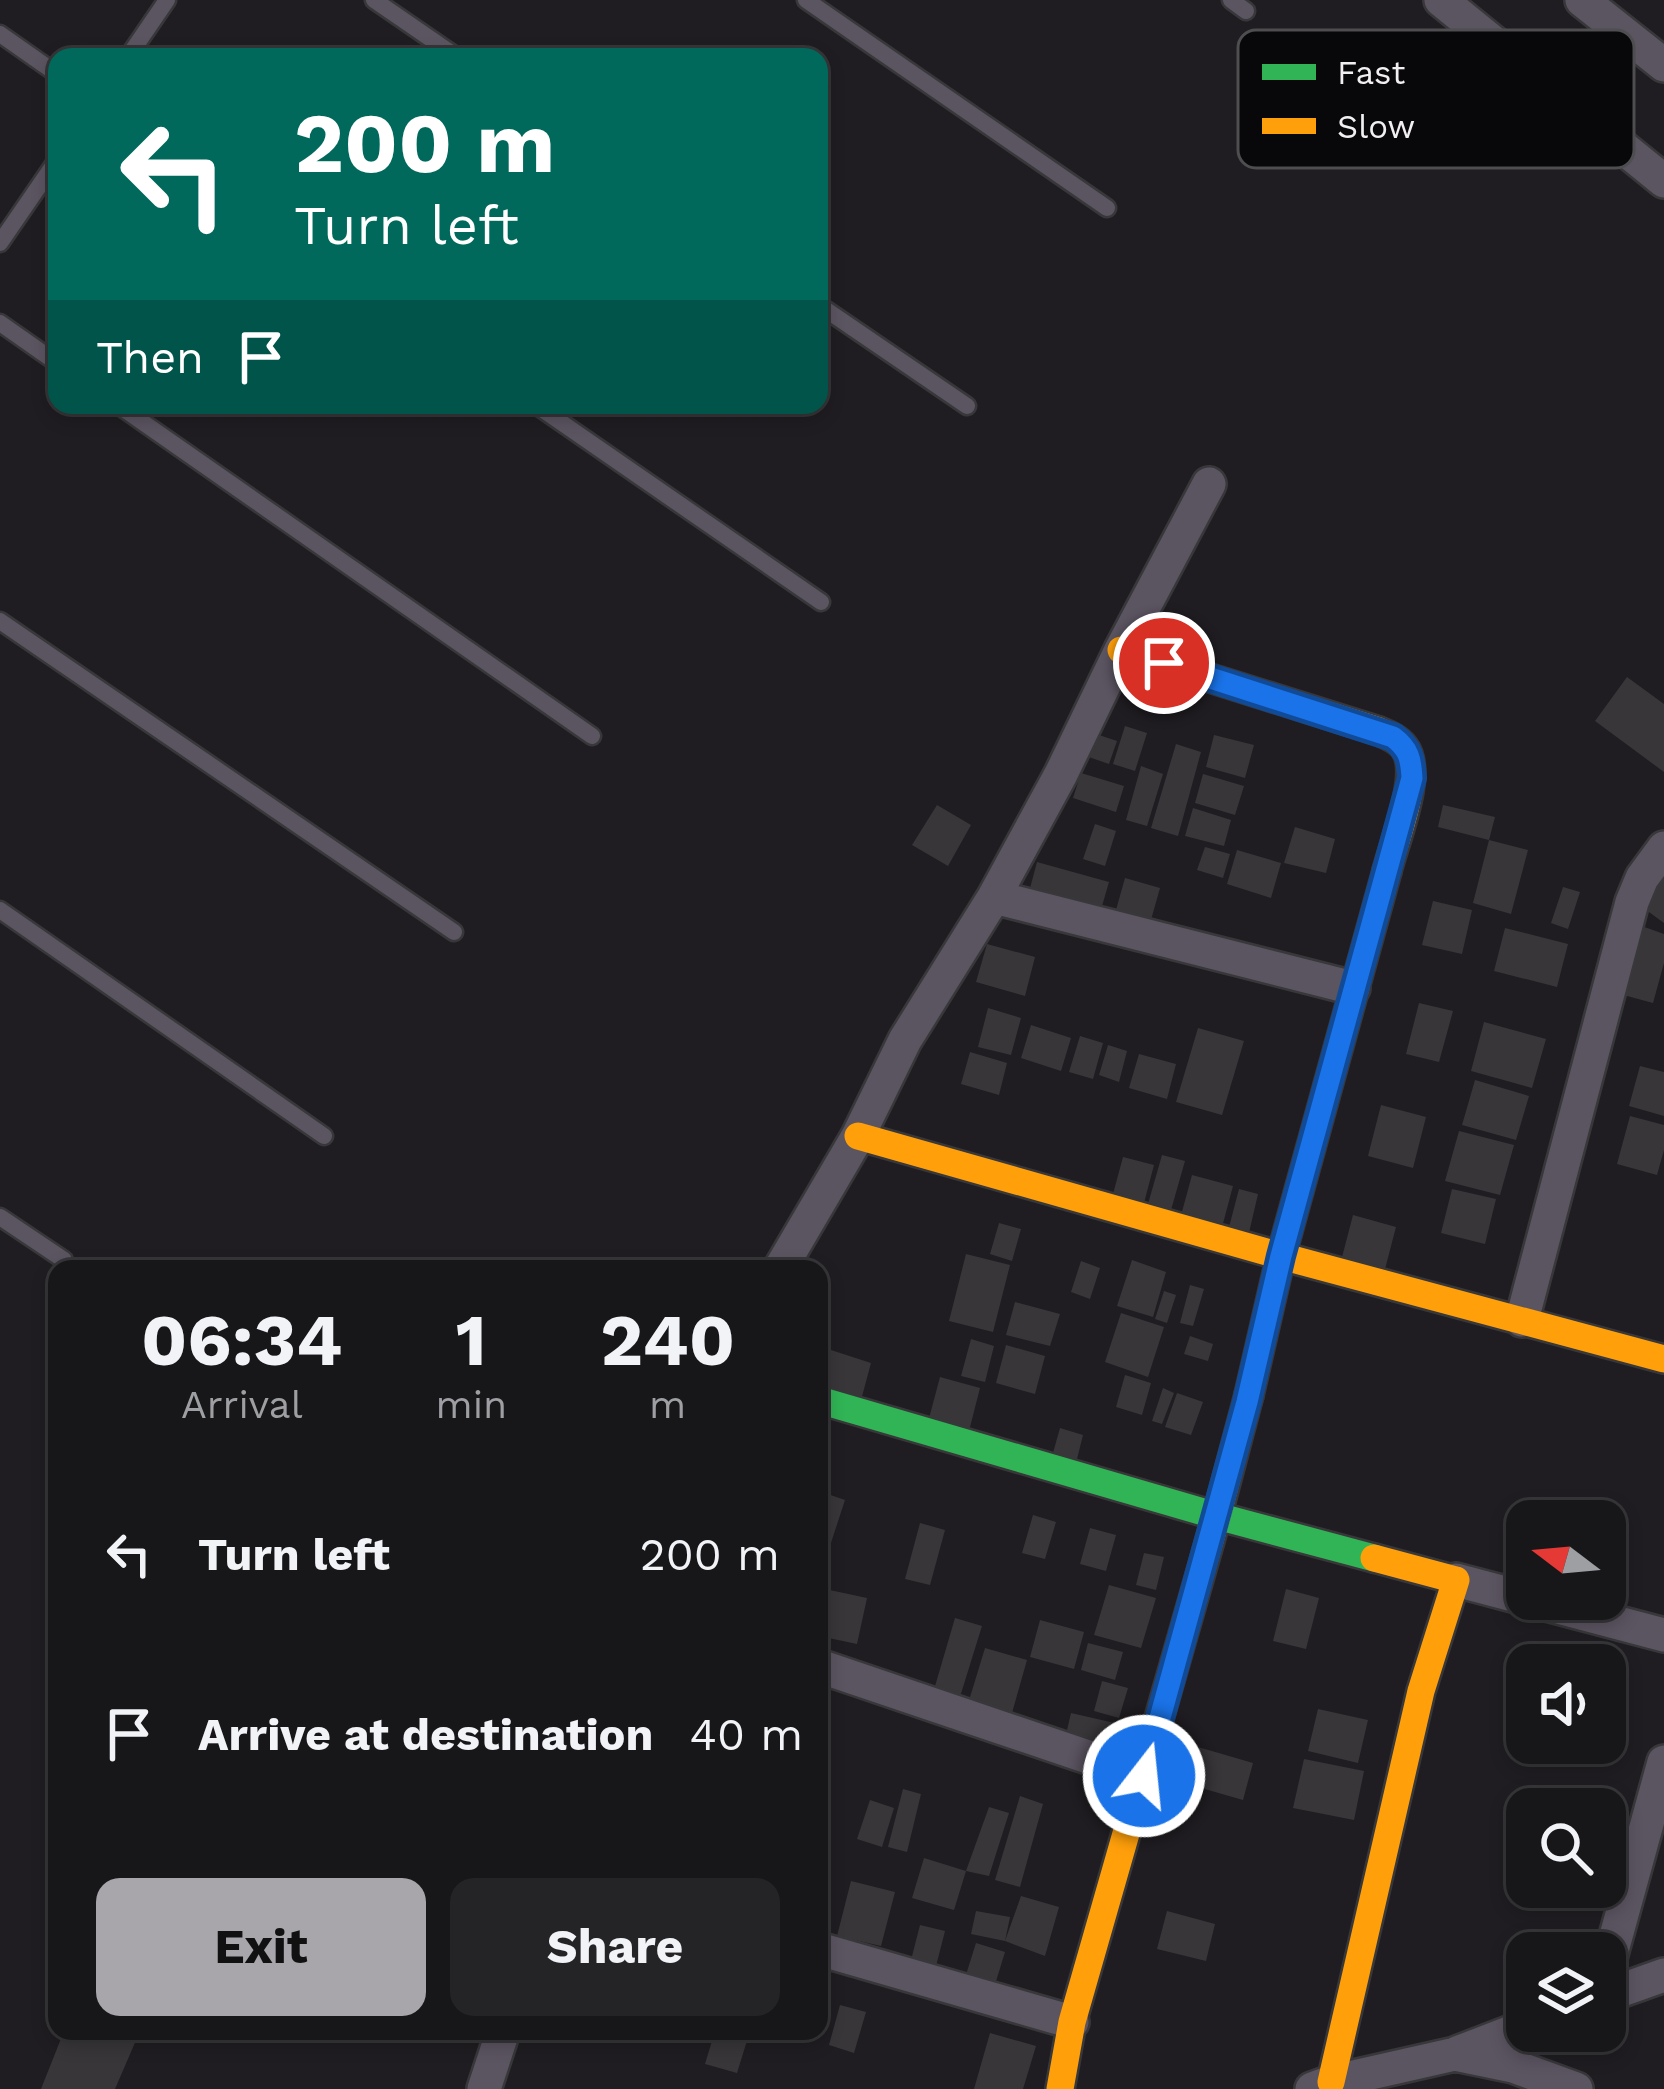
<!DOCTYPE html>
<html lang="en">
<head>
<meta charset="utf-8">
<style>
  body { margin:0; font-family:"Work Sans",sans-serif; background:#242326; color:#f1f3f6; height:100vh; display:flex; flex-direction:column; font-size:45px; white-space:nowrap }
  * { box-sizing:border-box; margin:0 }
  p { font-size:39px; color:#9e9fa2 }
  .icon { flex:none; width:66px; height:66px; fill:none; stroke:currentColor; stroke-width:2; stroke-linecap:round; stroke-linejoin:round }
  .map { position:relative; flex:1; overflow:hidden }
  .details { position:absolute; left:48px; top:1260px; width:780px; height:780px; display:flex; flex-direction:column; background:#171619; border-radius:24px; box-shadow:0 6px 18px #0003,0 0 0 3px #363538 }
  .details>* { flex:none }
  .banner { position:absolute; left:48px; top:48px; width:780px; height:366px; border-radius:24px; box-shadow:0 6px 18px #0003,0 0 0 3px #363538; background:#00695c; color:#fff; overflow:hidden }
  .needle { width:78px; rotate:286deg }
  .buttons { position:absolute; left:1506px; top:1500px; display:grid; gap:24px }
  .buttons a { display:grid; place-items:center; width:120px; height:120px; border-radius:24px; background:#171619; box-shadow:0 6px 18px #0003,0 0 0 3px #363538; font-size:60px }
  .pin { position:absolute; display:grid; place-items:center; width:102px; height:102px; color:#fff; margin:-51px; border:6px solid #fff; border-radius:50%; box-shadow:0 3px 12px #0007 }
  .me { position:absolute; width:132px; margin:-66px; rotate:16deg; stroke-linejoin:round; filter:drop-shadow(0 0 9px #0008) }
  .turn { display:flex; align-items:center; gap:42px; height:252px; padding:0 48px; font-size:54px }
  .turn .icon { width:156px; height:156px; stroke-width:2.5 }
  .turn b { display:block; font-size:84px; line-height:102px }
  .then { display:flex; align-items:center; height:114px; padding:0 48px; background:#0003; gap:24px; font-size:45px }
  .eta { display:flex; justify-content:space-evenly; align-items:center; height:204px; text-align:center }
  .eta b { font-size:72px; font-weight:700; line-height:84px }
  .cta { display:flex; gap:24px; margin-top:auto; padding:24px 48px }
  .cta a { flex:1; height:138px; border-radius:24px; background:#a8a6aa; color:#111; font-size:48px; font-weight:700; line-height:138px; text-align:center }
  .cta a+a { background:#242326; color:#f1f3f6 }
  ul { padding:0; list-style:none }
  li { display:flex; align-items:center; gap:36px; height:180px; padding:0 48px }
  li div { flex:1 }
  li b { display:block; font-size:45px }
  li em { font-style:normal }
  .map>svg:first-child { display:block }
  .building { fill:#383639 }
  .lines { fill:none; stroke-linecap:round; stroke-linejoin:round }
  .lane-casing { stroke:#383739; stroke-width:21 }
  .street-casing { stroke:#383739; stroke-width:38 }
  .fast-casing { stroke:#383739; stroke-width:32 }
  .slow-casing { stroke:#383739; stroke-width:32 }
  .lane { stroke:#5b5461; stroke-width:16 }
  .street { stroke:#5b5461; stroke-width:33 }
  .fast { stroke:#30b455; stroke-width:27 }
  .slow { stroke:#ff9f0a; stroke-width:27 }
  .route-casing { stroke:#114b97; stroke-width:30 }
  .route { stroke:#1a73e8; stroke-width:21 }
  .key { fill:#080709; stroke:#4e4d4f; stroke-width:3 }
  .key-label { font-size:33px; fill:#f2eff3 }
</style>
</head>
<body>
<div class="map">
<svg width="1664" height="2089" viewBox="0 0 1664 2089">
  <rect width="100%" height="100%" fill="#1f1d21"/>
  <path class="building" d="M1627,677L1664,704V772L1595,721Z
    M1125,726L1147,733L1135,771L1113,764Z
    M1087,731L1117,741L1109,764L1080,754Z
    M1214,735L1254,745L1245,778L1206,767Z
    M1176,744L1201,752L1178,836L1151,828Z
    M1141,766L1163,774L1147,826L1126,820Z
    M1081,773L1124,786L1116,812L1073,798Z
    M1203,774L1244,786L1235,815L1195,803Z
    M937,805L971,825L948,866L912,845Z
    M1443,805L1495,817L1489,840L1438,827Z
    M1193,808L1231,820L1224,846L1185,836Z
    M1095,824L1116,831L1105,866L1083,859Z
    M1295,827L1335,839L1326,873L1284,863Z
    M1489,840L1528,850L1511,914L1473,903Z
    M1205,847L1230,854L1223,878L1197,870Z
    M1237,850L1281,863L1271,898L1227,884Z
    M1037,862L1109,882L1100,913L1029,892Z
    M1664,868V923L1638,904Z
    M1125,878L1160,888L1149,927L1114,917Z
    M1563,887L1580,892L1568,929L1551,923Z
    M1433,901L1472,910L1462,954L1422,945Z
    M1636,924L1664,934V963L1653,1003L1616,993Z
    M1505,928L1568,944L1557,987L1494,971Z
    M987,944L1035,957L1025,996L976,982Z
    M1419,1003L1453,1011L1439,1062L1406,1054Z
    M988,1008L1021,1018L1011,1055L978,1047Z
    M1484,1022L1546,1039L1532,1088L1471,1071Z
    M1031,1025L1071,1038L1061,1071L1021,1058Z
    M1198,1028L1244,1041L1222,1115L1176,1102Z
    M1080,1036L1103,1043L1093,1079L1069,1072Z
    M1108,1045L1127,1051L1119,1082L1099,1075Z
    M970,1052L1007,1063L999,1095L961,1084Z
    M1139,1054L1176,1064L1167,1099L1129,1088Z
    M1640,1066L1664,1072V1116L1629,1106Z
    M1475,1080L1529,1096L1516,1140L1462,1125Z
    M1381,1105L1426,1117L1413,1168L1368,1156Z
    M1630,1116L1664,1125V1150L1657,1175L1617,1164Z
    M1459,1131L1514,1145L1500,1195L1445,1181Z
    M1162,1155L1185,1161L1169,1217L1146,1211Z
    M1123,1157L1154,1165L1144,1203L1113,1194Z
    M1192,1175L1233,1186L1221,1231L1180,1219Z
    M1239,1189L1258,1194L1248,1237L1228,1231Z
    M1452,1189L1496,1199L1485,1244L1441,1233Z
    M1353,1215L1396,1227L1384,1273L1341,1261Z
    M999,1223L1021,1229L1012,1261L990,1254Z
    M966,1254L1010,1265L993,1332L949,1321Z
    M1132,1260L1166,1272L1153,1317L1117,1306Z
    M1081,1261L1100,1268L1090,1299L1071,1292Z
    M1190,1285L1204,1289L1193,1326L1180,1323Z
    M1164,1291L1176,1295L1167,1323L1155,1319Z
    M1015,1302L1060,1314L1050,1346L1006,1335Z
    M1121,1313L1164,1327L1148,1377L1105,1362Z
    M1190,1336L1213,1344L1208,1361L1184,1354Z
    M971,1339L994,1346L985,1382L961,1376Z
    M1006,1345L1045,1356L1035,1394L996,1383Z
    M831,1350L871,1363L860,1404L819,1389Z
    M1125,1375L1151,1383L1142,1415L1116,1407Z
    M940,1377L980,1388L968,1435L928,1422Z
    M1163,1388L1174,1393L1162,1424L1152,1421Z
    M1177,1393L1203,1402L1191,1435L1165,1427Z
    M1060,1428L1083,1435L1075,1467L1051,1460Z
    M819,1491L845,1500L827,1555L819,1552Z
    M1033,1515L1056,1522L1045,1559L1022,1553Z
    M920,1523L945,1530L930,1585L905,1579Z
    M1090,1528L1116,1535L1106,1571L1080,1564Z
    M1144,1553L1164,1557L1156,1590L1136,1585Z
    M1109,1585L1156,1598L1141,1648L1094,1635Z
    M825,1589L867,1598L857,1644L819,1636V1617Z
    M1286,1589L1319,1598L1306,1649L1273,1641Z
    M955,1618L982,1626L959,1700L933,1693Z
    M1040,1620L1084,1632L1074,1669L1030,1657Z
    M1088,1643L1123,1652L1115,1680L1081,1670Z
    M985,1648L1027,1660L1010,1720L967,1707Z
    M1102,1681L1128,1688L1119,1718L1094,1711Z
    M1318,1709L1368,1720L1358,1763L1308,1751Z
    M1071,1713L1119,1724L1111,1754L1064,1743Z
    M1174,1740L1253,1763L1243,1800L1163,1777Z
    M1304,1759L1364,1771L1354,1820L1293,1808Z
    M903,1789L921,1794L907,1852L888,1847Z
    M1020,1796L1043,1804L1020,1887L995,1880Z
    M870,1800L894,1808L882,1847L857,1839Z
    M989,1807L1009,1813L989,1876L966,1871Z
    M924,1858L966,1871L954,1910L912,1898Z
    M851,1881L895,1892L881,1946L837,1936Z
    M1021,1896L1059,1907L1045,1956L1005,1941Z
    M976,1911L1010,1917L1005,1941L971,1934Z
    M1167,1911L1215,1924L1206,1961L1157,1949Z
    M920,1925L945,1931L935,1970L910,1964Z
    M976,1943L1005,1952L993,1991L964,1981Z
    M840,2005L866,2012L854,2053L829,2045Z
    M64,2031H120L137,2038L115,2089H41Z
    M715,2031H750L737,2073L705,2064Z
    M990,2033L1036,2046L1023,2089H974Z"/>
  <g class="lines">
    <defs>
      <path id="lane" d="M374,0L457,57
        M806,0L1107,208
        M1231,0L1246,11
        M0,34L57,74
        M128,57L167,0
        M0,243L57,160
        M819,305L967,406
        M0,323L57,363
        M118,405L592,736
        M536,405L821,602
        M0,621L454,932
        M0,910L324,1136
        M0,1217L64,1260"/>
      <path id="street" d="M1441,0L1664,181
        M1582,0L1664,65
        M994,897L1353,988
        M780,1269L858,1136L905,1040L994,897L1061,774L1121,650L1209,484
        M1522,1320L1632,902L1642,878L1664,848
        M1456,1580L1664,1635
        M819,1666L1144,1776
        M819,1949L1072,2022
        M1605,1976L1664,1762
        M1605,1996L1664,1975
        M1457,2053L1527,2026
        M484,2089L503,2031
        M1312,2089L1331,2082L1455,2054L1513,2066L1576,2089"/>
      <path id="fast" d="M1249,1395L1281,1256L1387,871
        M819,1400L1217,1516L1374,1558"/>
      <path id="slow" d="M1121,650L1379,731C1388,735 1398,739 1404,747C1424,772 1394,842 1387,871
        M858,1136L1281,1256L1664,1359
        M1331,2082L1421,1691L1456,1580L1374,1558
        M1060,2089L1072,2022L1217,1516L1249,1395"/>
    </defs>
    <use href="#lane" class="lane-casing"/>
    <use href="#street" class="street-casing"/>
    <use href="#fast" class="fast-casing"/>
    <use href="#slow" class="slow-casing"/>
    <use href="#lane" class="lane"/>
    <use href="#street" class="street"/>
    <use href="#fast" class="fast"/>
    <use href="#slow" class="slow"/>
  </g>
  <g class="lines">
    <defs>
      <path id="route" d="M1144,1776L1247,1402L1281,1256L1412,778C1411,759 1409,749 1393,737L1164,663"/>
    </defs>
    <use href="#route" class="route-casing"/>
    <use href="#route" class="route"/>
  </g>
  <rect x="1238" y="30" width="396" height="138" rx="18" class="key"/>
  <rect x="1262" y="64" width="54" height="16" fill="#30b455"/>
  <rect x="1262" y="118" width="54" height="16" fill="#ff9f0a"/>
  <g class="key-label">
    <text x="1337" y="84">Fast</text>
    <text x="1337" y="138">Slow</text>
  </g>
</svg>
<div class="buttons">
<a><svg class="needle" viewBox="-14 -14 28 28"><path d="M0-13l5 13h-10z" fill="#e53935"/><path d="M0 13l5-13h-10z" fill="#9e9fa2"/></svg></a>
<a><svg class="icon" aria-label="sound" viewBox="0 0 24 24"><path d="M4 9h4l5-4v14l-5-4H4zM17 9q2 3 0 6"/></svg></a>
<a><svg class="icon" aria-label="search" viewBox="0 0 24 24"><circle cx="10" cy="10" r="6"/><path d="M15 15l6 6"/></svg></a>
<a><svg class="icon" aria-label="layers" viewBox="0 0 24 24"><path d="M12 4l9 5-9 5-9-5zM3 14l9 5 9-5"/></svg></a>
</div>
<div class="pin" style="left:1164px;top:663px;background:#d93025"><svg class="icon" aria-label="arrive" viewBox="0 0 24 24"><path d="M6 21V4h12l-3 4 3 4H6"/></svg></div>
<svg class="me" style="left:1144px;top:1776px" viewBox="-20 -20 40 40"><circle r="17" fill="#1a73e8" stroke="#fff" stroke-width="3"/><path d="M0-11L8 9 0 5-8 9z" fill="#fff"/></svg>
<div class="banner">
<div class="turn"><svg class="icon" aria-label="left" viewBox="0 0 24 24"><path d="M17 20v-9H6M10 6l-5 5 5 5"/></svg><div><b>200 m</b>Turn left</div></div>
<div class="then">Then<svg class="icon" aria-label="arrive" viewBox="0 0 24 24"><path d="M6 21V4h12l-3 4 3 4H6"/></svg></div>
</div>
<section class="details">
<div class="eta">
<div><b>06:34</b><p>Arrival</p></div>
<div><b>1</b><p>min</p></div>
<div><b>240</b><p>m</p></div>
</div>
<ul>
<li><svg class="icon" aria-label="left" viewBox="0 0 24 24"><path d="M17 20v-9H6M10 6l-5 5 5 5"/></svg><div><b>Turn left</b></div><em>200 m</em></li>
<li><svg class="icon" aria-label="arrive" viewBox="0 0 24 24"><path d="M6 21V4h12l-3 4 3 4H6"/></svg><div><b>Arrive at destination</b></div><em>40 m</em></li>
</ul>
<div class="cta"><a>Exit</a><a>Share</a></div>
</section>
</div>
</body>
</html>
